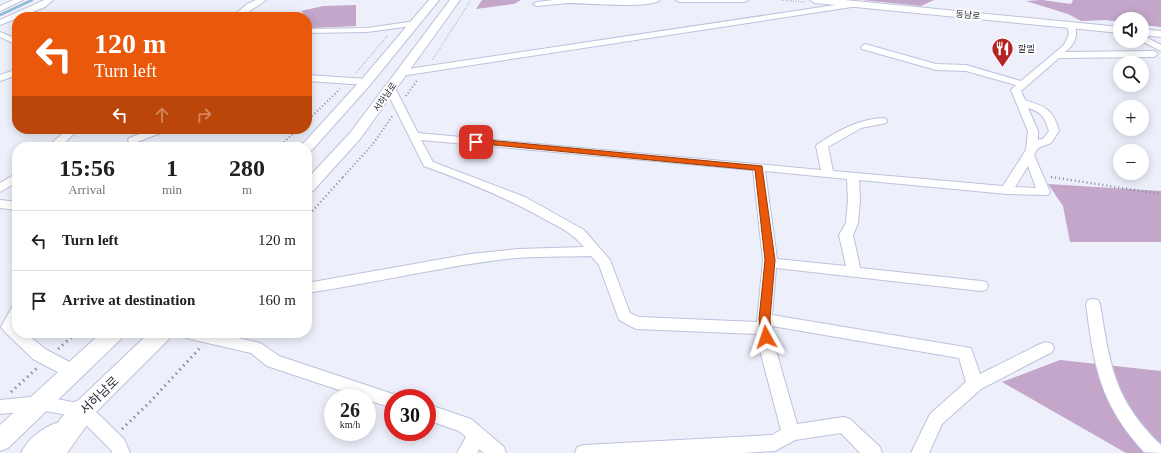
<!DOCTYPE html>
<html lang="en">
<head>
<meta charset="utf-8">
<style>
  body { margin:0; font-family:"Times New Roman","Noto Sans KR",serif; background:#f2f2f2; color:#202124; height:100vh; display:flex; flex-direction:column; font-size:15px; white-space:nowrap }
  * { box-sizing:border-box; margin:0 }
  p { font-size:13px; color:#757577 }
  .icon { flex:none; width:22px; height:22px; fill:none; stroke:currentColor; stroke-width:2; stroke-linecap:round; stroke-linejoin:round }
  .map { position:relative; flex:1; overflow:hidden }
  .side { position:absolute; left:12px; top:142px; width:300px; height:196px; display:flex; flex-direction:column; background:#fff; border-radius:16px; box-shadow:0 2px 10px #0003 }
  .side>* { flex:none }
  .banner { position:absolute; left:12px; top:12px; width:300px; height:122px; border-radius:16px; box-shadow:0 2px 10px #0003; background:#ea580c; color:#fff; overflow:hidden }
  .fabs { position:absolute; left:1113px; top:12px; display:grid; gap:8px }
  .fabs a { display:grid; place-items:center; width:36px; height:36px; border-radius:50%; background:#fff; box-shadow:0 2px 10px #0003; font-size:20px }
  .speed { position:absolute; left:324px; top:389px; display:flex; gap:8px; font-size:20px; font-weight:700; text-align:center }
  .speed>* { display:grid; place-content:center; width:52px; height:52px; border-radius:50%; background:#fff; box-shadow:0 2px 10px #0003; line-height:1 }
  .speed small { font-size:10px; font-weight:400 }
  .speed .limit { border:6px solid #d22; background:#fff; color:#111 }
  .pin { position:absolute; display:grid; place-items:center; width:34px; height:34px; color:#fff; margin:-17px; border-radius:8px; box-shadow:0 2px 6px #0006 }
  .me { position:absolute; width:44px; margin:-22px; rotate:355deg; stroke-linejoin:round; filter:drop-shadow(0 0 3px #0008) }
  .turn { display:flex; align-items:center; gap:14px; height:84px; padding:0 16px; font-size:18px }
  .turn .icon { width:52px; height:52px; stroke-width:2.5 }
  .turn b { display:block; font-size:28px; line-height:34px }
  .lanes { display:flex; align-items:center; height:38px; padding:0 16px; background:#0003; justify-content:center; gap:20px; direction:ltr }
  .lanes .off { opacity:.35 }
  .eta { display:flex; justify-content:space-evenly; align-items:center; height:68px; text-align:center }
  .eta b { font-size:24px; font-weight:600; line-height:28px }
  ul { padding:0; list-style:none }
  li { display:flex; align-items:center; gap:12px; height:60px; padding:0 16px; border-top:1px solid #e0e0e0 }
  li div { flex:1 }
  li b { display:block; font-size:15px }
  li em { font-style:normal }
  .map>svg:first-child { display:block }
  .forest { fill:#c3a6ca }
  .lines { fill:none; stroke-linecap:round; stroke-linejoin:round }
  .stream { stroke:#8dbcd4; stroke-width:2.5 }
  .minor-casing { stroke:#bcc2dd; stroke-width:2 }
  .major-casing { stroke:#bcc2dd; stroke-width:2 }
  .highway-casing { stroke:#bcc2dd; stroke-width:2 }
  .path-far3 { stroke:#8a8d97; stroke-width:1.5; stroke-dasharray:0.5 2; stroke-linecap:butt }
  .path-far2 { stroke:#8a8d97; stroke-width:2; stroke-dasharray:1 2.5; stroke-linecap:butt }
  .path-far1 { stroke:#8a8d97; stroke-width:2.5; stroke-dasharray:1 3; stroke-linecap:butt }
  .path { stroke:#8a8d97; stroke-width:3; stroke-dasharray:1.5 4; stroke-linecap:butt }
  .minor { fill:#fff; fill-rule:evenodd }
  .major { fill:#fff; fill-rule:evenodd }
  .highway { fill:#fff; fill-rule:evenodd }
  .route { fill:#ea580c; stroke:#983908 }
  .labels { text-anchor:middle; stroke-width:4; stroke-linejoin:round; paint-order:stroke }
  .far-street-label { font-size:9px; fill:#2a2d37; stroke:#fefefe }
  .far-poi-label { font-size:9px; fill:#2a2d37; stroke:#fefefe; text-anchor:start }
  .near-street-label { font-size:13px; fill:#2a2d37; stroke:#fefefe }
</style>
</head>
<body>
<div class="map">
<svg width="1161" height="453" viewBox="0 0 1161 453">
  <rect width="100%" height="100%" fill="#edf0fb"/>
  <path class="forest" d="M482,0H521L514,4L476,9Z
    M862,0H934L921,6Z
    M1042,0L1071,4L1073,0H1161V27L1142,25V19H1120V22L1106,20L1081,21L1068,14L1026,1Z
    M356,5V26L312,28L307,17L301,11L323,6Z
    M1048,184L1161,191V242H1070L1063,206Z
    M1060,360L1161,371V451L1158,453H1126L1002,382Z"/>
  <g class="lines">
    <path class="stream" d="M0,15L32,0"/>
    <defs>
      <path id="minor" d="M13,0H23L0,11V6Z
        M44,0H53L45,7L0,25V20Z
        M256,0H266L241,17H232L247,4Z
        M554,0H660C650,9 585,3 568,3C558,4 547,5 537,6L533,4L537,2Z
        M676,0H748L744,2H680Z
        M855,2L859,4L858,6L401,76L396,73L401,70Z
        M416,21L420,23L419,25L367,32L307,33V29L367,28Z
        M1068,23H1074C1079,34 1075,45 1065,52L1154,51L1158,54L1154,57L1059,58L1021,91L1025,100C1046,107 1053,109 1059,131L1051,143L1038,148L1034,155L1050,192L1048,195L1007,194L859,180L860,200L858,223L853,235L860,268L981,281L986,282L988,286L986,290L981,291L776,268L772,315L965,347L971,348L980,374L1040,344L1046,342L1052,344L1054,348L1052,352L981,389L942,424L929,453H911L930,414L966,382L959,358L772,326L775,347L797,424L844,417L850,419L880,447L882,453H860L841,433L795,440L775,451L742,453H575L577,447L584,445L772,435L781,430L759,347L758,334L636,329L619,320L599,265L591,256C563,257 534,256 506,259C439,267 374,283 307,293V283L470,254L519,249L584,247C572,233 560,227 544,219C506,197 465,181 424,166L385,88L387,86H393L395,88L418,133L821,170L816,146L818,144C839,130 857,120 882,118L886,119L887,121L886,123L861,128L828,147L833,171L1003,186L1026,150L1028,131L1011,90L1016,85L966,71L936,70L862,49L861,47L865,44L936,64L966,65L1021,81L1064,45L1069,34L1067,25ZM1028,108C1042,112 1045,118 1049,131L1043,139L1038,140V131ZM421,140L753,170L763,260L757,322L639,317L630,313L610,260L584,230L525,197L433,162ZM1028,166L1036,188L1015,187ZM765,171L847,179L848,200L846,223L839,235L846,266L777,259Z
        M0,32L17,39V45L0,37Z
        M1142,35L1161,45V51L1141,41Z
        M17,69V75L0,81V75Z
        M307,75L366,79L371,82L366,85L307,81Z
        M68,129H79L60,147H47Z
        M152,129H167L166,131L137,142H129L128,140L129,138Z
        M17,173V182L0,192V183Z
        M0,200L17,202V210L0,208Z
        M1093,299L1098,300L1100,304C1110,365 1114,400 1161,445V453L1144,452C1100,404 1094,367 1086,304L1088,300Z
        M17,305V333H26L45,349L79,367L81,372L79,377L73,379L67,377L33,359L4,331L1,327L12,307Z
        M182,333H217L256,342L262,344L279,356L399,396L400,398H393V408L367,400V398H363L267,366L251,353L190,339L184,337Z
        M40,396L89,405L124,439L130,453H112L111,450L78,417L40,410L0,414V400Z
        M427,404L471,419L504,447L506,453H484L479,449L477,453H457L466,437L459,431L427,420Z"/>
      <path id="major" d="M429,0H439L370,85L312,150L307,151V147H300L362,79Z
        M450,0H460L360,139L313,191L307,193V179L350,133Z
        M810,0H845L1120,27V33L815,3Z
        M1142,29L1161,31V37L1142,35Z
        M101,333H124L121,339L8,448L0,451V425Z
        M149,333H172L169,339L83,425L75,428L67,425L63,418L67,411Z
        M56,423L64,426L68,433L64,440L50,453H21C27,440 42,428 56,423Z"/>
      <path id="highway" d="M83,399L92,402L96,410L92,418L67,453H37L41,444L74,402Z"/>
    </defs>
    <use href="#minor" class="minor-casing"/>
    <use href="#major" class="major-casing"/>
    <use href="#highway" class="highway-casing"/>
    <path class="path-far3" d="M781,0L805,2
      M433,59L471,0
      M356,73L388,35"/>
    <path class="path-far2" d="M406,96L418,79
      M307,121L340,89
      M279,147L298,129
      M343,177L373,144L393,115"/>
    <path class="path-far1" d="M1051,177L1161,194
      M307,217L344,176"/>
    <path class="path" d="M58,349L76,333
      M11,392L37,368
      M122,429L149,403L200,348"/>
    <use href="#minor" class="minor"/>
    <use href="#major" class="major"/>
    <use href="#highway" class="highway"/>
  </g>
  <path class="route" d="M476,139L762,166L775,260L770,319L771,337L770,340L766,342L762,340L759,319L765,260L755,170L473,143L472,142Z"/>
  <defs>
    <symbol id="restaurant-pin" viewBox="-11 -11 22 30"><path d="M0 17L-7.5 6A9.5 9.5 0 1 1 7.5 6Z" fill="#b42326" stroke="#fefefe"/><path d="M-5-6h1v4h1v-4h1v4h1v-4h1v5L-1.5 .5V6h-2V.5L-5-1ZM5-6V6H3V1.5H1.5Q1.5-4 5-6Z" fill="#fff"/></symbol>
  </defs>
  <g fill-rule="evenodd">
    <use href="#restaurant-pin" x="990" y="36" width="25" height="34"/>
  </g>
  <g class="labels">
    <g class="far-street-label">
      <text transform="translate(968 15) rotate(6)" y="3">동남로</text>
      <text transform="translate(385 97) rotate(-55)" y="3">서하남로</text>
    </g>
    <g class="far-poi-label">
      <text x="1018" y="52">깔멜</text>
    </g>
    <g class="near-street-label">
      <text transform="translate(99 395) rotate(-44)" y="5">서하남로</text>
    </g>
  </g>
</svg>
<div class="fabs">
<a><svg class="icon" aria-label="sound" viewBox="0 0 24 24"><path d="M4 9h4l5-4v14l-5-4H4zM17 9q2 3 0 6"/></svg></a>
<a><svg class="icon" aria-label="search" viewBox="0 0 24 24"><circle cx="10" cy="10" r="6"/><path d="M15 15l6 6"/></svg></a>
<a>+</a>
<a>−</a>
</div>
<div class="speed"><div>26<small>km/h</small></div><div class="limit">30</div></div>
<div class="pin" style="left:476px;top:142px;background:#d93025"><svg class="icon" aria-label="arrive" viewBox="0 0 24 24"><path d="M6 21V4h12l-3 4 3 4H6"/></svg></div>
<svg class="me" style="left:766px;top:337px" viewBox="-20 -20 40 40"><path d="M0-17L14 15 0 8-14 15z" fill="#ea580c" stroke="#fff" stroke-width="4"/></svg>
<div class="banner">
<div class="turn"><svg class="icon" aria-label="left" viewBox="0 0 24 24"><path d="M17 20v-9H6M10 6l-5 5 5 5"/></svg><div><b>120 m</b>Turn left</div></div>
<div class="lanes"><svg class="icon" aria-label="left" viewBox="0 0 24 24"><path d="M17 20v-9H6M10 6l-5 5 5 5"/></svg><svg class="icon off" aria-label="ahead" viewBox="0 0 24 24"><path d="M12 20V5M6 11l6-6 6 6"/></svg><svg class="icon off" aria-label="right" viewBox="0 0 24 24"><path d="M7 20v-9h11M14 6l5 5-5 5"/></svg></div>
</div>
<section class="side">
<div class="eta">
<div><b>15:56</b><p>Arrival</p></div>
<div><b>1</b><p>min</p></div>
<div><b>280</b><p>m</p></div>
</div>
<ul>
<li><svg class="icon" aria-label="left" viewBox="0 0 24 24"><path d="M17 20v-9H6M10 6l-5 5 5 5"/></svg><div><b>Turn left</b></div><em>120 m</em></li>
<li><svg class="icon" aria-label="arrive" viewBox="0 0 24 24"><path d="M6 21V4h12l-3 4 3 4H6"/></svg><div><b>Arrive at destination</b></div><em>160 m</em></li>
</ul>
</section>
</div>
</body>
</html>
